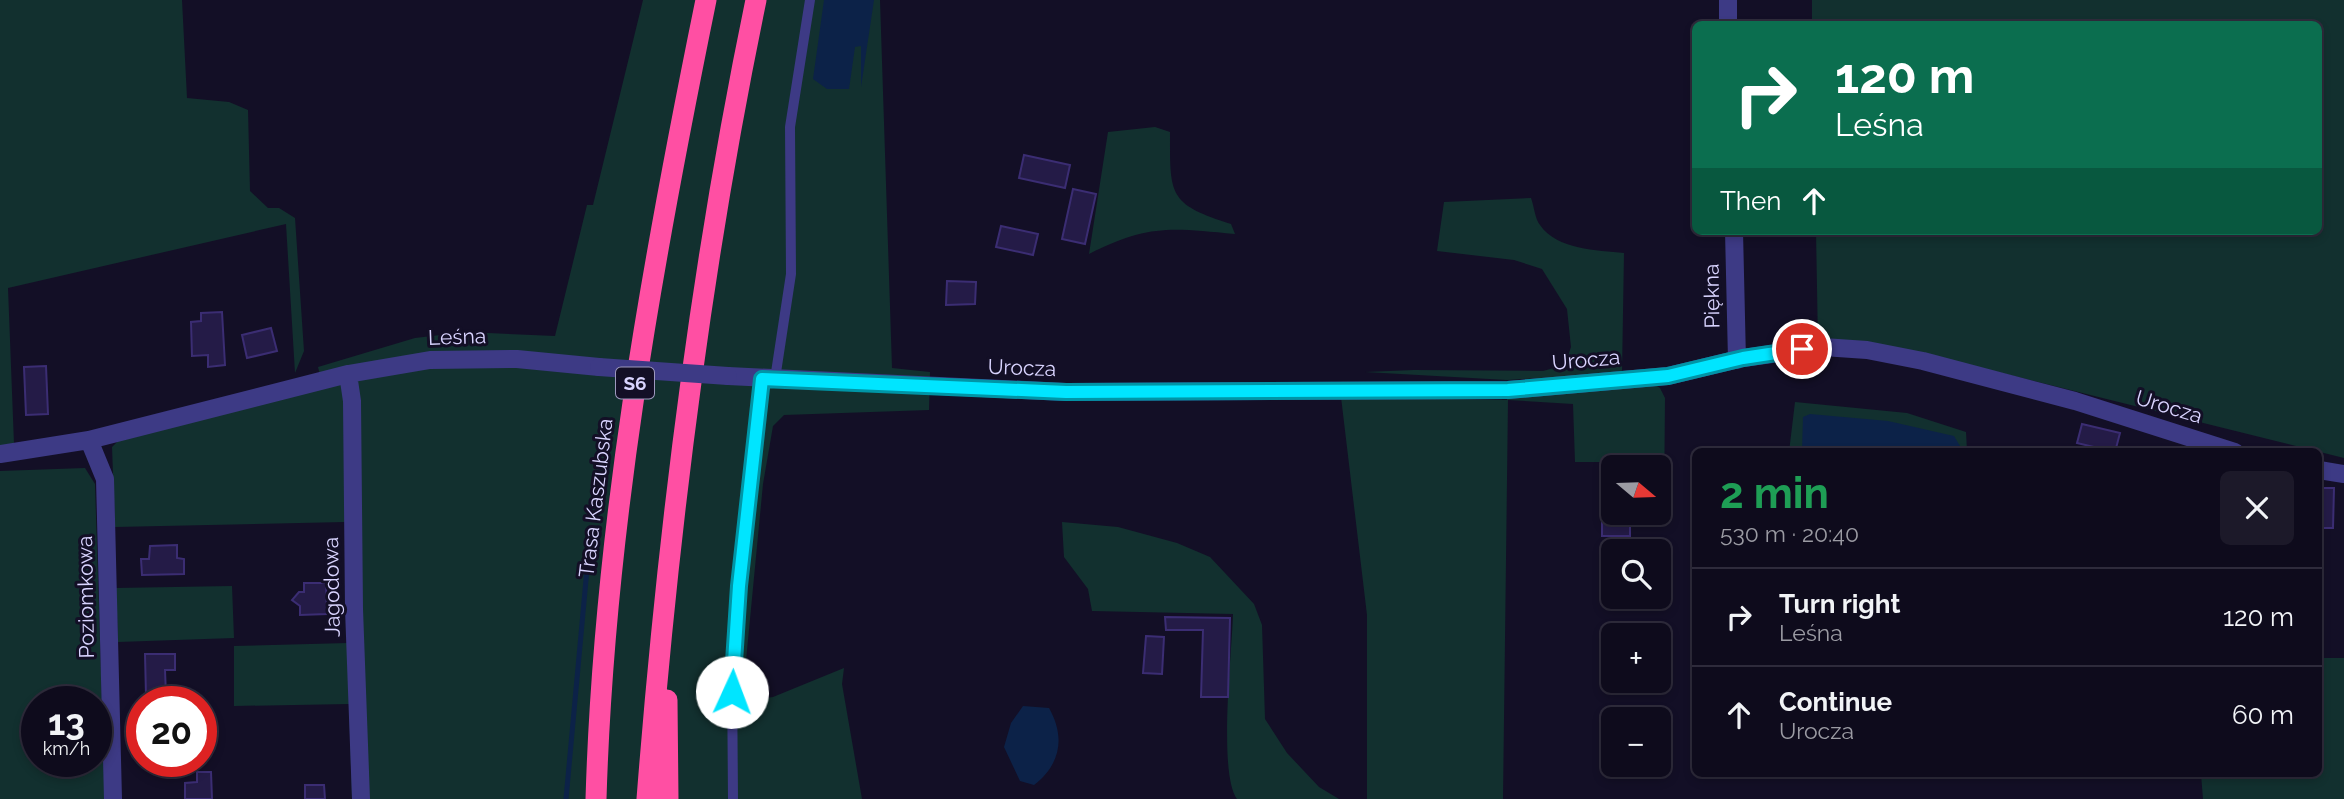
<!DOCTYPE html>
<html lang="en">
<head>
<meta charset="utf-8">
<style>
  body { margin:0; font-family:Raleway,sans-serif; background:#1c1929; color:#f1f3f6; height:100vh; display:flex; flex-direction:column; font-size:26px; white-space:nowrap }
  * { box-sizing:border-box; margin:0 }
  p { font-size:23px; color:#9b9ba3 }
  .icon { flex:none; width:38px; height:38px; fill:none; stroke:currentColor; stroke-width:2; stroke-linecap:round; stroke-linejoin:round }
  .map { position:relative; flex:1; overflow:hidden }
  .side { position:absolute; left:1692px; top:448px; width:630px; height:329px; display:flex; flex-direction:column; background:#0e0b1c; border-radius:10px; box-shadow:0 4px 10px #0003,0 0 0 2px #2e2b3b }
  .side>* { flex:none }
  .top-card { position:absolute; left:1692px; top:21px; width:630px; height:214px; border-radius:10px; box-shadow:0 4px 10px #0003,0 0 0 2px #2e2b3b; background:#0b6e4f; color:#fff; overflow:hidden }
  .needle { width:46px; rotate:109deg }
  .fabs { position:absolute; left:1601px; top:455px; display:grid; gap:14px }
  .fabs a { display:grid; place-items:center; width:70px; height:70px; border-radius:10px; background:#0e0b1c; box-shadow:0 4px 10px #0003,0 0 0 2px #2e2b3b; font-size:35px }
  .speed { position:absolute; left:21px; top:686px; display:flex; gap:14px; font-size:35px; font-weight:700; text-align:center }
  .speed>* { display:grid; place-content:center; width:91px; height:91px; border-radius:50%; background:#0e0b1c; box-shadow:0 4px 10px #0003,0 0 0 2px #2e2b3b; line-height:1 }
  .speed small { font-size:18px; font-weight:400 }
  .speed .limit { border:10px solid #d22; background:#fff; color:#111 }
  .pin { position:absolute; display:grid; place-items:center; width:60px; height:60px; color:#fff; margin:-30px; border:4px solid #fff; border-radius:50%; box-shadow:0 2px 7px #0007 }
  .me { position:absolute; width:77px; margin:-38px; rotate:2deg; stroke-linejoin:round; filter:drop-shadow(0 0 5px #0008) }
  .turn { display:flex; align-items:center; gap:24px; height:147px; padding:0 28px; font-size:32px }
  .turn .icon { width:91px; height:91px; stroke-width:2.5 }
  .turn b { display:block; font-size:49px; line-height:60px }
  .then { display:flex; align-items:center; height:66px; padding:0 28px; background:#0003; gap:14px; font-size:26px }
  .round { display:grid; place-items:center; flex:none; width:74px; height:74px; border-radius:10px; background:#1c1929 }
  .overview { display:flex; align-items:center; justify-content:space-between; height:119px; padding:0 28px }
  h1 { font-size:42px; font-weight:700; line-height:52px; color:#1e9e55 }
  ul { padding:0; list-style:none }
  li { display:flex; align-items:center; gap:21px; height:98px; padding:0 28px; border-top:2px solid #2e2b3b }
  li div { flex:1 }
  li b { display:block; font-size:26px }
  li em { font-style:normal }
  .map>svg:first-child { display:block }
  .green { fill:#12302f; fill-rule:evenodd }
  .water { fill:#0c2248 }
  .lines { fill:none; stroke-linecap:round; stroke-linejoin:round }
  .stream { stroke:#0c2248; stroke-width:5 }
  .building { fill:#241b47; stroke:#3b2d73; stroke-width:2 }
  .lane { stroke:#3d3a85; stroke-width:10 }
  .street { stroke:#3d3a85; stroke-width:18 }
  .highway { stroke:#ff4fa3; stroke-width:21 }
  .street-bridge { stroke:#3d3a85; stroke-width:18 }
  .route-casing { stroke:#0095a6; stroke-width:18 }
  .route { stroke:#00e5ff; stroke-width:12 }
  .labels { text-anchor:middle; stroke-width:6; stroke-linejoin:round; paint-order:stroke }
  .shield { fill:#130f26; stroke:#9e99be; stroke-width:2 }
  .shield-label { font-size:19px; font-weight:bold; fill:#d9d4ff }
  .street-label { font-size:21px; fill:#d9d4ff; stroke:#130f26 }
</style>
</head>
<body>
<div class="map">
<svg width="2344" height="799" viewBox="0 0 2344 799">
  <rect width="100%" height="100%" fill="#130f26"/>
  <path class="green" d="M0,0H182L187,98L229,102L248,110L250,191L268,208H279L295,218L304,351L295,373L286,224L8,288L14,444L0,446Z
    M643,0H880L892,368L930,372L929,410L784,415L773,426L763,484L745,671V701L773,697L844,668L842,684L862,799H352L349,704L234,706V646L348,643L345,522L115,527L112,447L121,438L323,387L318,367L415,338L466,332L555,336L587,205H593Z
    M1812,0H2344V458L1913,351L1818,343L1816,231H2319V24H1812Z
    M1155,127L1170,132C1170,195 1168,204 1231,224L1235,234C1170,228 1149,224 1089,254L1108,132Z
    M1531,198C1534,206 1535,219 1540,225C1557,250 1597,250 1624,253L1622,373L1507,380L1365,372L1414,370L1543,371L1565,365L1571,347L1567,309L1542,269L1514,260L1437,251L1444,202Z
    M1652,382L1660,388L1665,398L1664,507L1660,519V462H1575L1573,404L1508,400L1503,799H1367V615L1341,397L1507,400L1506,394Z
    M1795,402L1907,413L1966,432L1967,451L1789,452Z
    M85,468L95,484L105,799H0V471ZM37,702H96V761H37Z
    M1062,522L1118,527L1177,543L1210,557L1254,604L1262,625L1265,719L1287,753L1319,787L1339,799H1237C1218,773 1232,652 1233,614L1092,611L1088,589L1064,557Z
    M232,586L234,638L118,642L116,588Z
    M2319,658H2344V799H2203L2201,774H2319Z"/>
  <path class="water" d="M824,0H874L861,87V46L855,47L849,89H827L813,79Z
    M1810,414L1888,421L1954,436L1963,451H1802L1803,417Z
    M1023,706L1049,708C1066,738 1060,765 1034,785L1020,781L1004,747L1011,723Z"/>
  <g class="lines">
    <path class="stream" d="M566,799L589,547"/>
  </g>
  <path class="building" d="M1024,155L1070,165L1065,188L1019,178Z
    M1073,189L1096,194L1085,244L1062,239Z
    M1001,226L1038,234L1033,255L996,247Z
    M947,281L976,282L975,304L946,305Z
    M222,312L225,365L208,367V355L192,356L191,322L201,321V313Z
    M271,328L277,351L247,358L242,335Z
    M46,366L48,414L26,415L24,367Z
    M2082,424L2120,433L2115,452L2077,443Z
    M2319,488H2334L2333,528H2319Z
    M1602,513H1630V536H1602Z
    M177,545V558L184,559V574L142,575L141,559H149L150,546Z
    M304,583H326L327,614L300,615V606L292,600L299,592H304Z
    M1165,617L1230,618L1228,697H1201L1203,630H1166Z
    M1146,636L1164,637L1162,674L1143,673Z
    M145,654H175V670H165L166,695L146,696Z
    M197,772H211L212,799H185V783L197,782Z
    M305,785H324L325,799H305Z"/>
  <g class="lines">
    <path class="lane" d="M775,379L791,274L790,127L810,0
      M733,799L732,671L762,379"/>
    <path class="street" d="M1728,0V24
      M1734,231L1737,360
      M348,374L352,401L354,609L361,799
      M728,376L1066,392L1508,390L1668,376L1743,358L1823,347L1867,350L1923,361L2075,401L2235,452
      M89,440L105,479L113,799
      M0,454L89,440L348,374L430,360L517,359L599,367
      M2319,470L2344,474"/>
    <path class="highway" d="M667,700L668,799
      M596,799C604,529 652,264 706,0
      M647,799C668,530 701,264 756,0"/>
    <path class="street-bridge" d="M599,367L728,376"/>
  </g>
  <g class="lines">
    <defs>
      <path id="route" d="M732,692L739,586L762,379L1066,392L1508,390L1668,376L1743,358L1802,349"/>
    </defs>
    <use href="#route" class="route-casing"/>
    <use href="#route" class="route"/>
  </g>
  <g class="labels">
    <rect class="shield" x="616" y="367.5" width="38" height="31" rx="5"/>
    <g class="shield-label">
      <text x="635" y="390">S6</text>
    </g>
    <g class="street-label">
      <text transform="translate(1712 296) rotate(-91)" y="7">Piękna</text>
      <text transform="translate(457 337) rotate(-2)" y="7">Leśna</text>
      <text transform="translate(1586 360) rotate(-5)" y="7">Urocza</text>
      <text transform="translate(1022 368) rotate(2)" y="7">Urocza</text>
      <text transform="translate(2169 407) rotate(17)" y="7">Urocza</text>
      <text transform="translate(596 498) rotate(-83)" y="7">Trasa Kaszubska</text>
      <text transform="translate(332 587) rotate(-91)" y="7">Jagodowa</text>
      <text transform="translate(86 597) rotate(-91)" y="7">Poziomkowa</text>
    </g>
  </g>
</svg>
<div class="fabs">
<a><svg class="needle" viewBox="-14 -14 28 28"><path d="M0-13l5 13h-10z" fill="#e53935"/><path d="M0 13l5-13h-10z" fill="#9b9ba3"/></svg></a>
<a><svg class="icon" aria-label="search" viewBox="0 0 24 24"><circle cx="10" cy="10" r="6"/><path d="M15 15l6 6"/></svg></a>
<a>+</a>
<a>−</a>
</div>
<div class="speed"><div>13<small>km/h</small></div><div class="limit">20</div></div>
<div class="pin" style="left:1802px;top:349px;background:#d93025"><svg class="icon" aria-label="arrive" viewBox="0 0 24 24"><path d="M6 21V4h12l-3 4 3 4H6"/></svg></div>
<svg class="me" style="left:732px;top:692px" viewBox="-20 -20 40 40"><circle r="19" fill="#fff"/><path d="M0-13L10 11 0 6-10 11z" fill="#00e5ff"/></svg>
<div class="top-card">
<div class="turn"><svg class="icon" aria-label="right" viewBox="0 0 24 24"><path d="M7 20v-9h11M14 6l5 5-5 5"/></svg><div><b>120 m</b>Leśna</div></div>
<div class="then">Then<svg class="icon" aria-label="ahead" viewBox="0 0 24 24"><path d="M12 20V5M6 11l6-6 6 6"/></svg></div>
</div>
<section class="side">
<div class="overview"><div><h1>2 min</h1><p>530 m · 20:40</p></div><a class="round"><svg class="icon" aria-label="close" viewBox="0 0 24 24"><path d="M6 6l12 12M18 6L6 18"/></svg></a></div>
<ul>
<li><svg class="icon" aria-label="right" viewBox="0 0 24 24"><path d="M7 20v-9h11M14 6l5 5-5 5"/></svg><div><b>Turn right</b><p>Leśna</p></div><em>120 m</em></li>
<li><svg class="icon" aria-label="ahead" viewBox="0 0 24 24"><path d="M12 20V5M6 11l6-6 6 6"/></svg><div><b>Continue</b><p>Urocza</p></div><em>60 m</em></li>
</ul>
</section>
</div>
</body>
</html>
